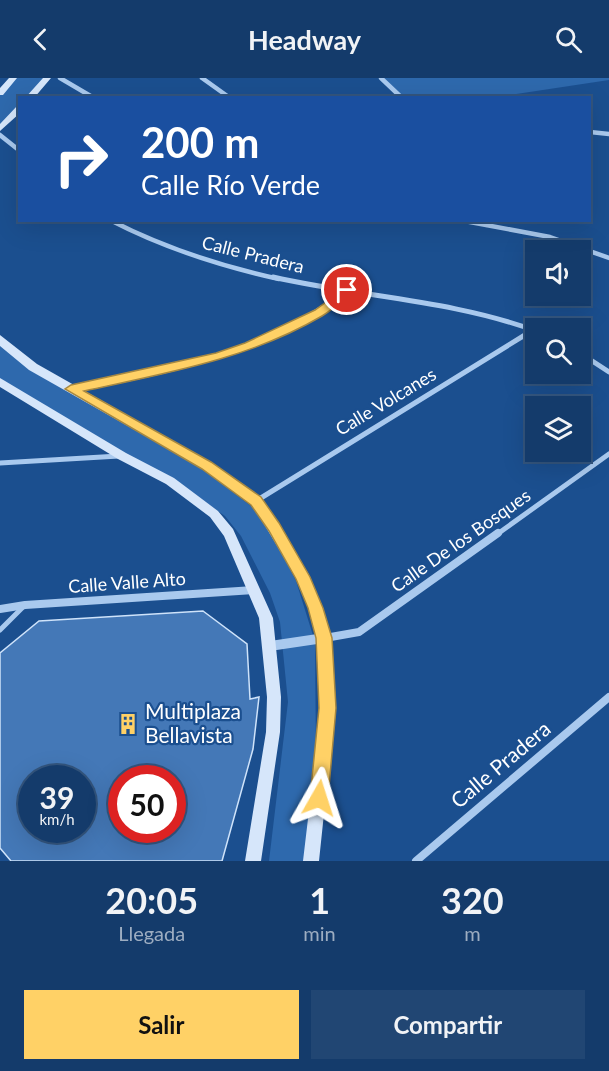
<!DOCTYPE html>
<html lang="es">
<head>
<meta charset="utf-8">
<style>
  body { margin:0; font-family:Lato,sans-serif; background:#214673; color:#f1f3f6; height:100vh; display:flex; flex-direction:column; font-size:22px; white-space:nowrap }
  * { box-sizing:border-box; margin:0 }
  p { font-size:20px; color:#9dadc1 }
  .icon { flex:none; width:33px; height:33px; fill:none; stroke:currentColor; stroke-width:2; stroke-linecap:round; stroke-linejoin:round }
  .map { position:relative; height:783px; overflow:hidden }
  .details { display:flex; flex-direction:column; background:#143b6b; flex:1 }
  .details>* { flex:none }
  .banner { position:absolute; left:18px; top:18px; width:573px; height:126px; border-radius:0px; box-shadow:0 6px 24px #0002,0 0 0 2px #33557e; background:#1a4fa0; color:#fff; overflow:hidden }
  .controls { position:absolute; left:525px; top:162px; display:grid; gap:12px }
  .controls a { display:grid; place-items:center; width:66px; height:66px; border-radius:0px; background:#143b6b; box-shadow:0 6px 24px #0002,0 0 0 2px #33557e; font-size:30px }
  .speed { position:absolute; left:18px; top:687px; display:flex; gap:12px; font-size:30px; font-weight:700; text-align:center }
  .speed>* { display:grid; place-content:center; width:78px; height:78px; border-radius:50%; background:#143b6b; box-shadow:0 6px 24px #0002,0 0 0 2px #33557e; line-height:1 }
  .speed small { font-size:15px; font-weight:400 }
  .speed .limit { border:9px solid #d22; background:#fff; color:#111 }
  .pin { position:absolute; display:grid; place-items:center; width:51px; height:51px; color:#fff; margin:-26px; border:3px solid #fff; border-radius:50%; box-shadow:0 2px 6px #0007 }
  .me { position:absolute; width:66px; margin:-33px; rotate:6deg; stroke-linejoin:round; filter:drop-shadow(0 0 4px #0008) }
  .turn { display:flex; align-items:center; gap:21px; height:126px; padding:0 24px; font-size:27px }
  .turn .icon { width:78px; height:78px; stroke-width:2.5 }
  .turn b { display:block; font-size:42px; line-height:51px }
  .eta { display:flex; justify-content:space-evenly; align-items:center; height:102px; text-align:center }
  .eta b { font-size:36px; font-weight:700; line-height:42px }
  .cta { display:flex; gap:12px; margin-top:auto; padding:12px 24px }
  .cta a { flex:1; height:69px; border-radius:0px; background:#ffd166; color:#111; font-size:24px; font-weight:700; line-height:69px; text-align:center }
  .cta a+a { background:#214673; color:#f1f3f6 }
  header { display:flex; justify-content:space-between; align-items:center; height:78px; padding:0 24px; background:#143b6b; font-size:27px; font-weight:700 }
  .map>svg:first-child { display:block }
  .green { fill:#2e69ad }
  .building { fill:#4478b7; stroke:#cfe3fa; stroke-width:1.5; fill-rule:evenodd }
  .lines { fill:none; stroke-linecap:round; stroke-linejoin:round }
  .service { stroke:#a9c9ee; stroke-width:5 }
  .minor-far2 { stroke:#a9c9ee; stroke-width:4.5 }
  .minor-far1 { stroke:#a9c9ee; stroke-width:5 }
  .minor { stroke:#a9c9ee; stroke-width:8 }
  .tertiary { fill:#a9c9ee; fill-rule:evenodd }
  .secondary { fill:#d6e6fa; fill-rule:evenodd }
  .route { fill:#ffd166; stroke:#a68842; stroke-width:1.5 }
  .labels { text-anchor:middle; stroke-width:4.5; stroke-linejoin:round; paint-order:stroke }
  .street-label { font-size:18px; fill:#fff; stroke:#1b4f8f }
  .near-poi-label { font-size:21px; fill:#fff; stroke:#1b4f8f; text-anchor:start }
  .near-street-label { font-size:21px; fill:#fff; stroke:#1b4f8f }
</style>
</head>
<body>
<header><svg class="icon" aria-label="back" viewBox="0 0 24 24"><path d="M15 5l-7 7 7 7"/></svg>Headway<svg class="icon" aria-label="search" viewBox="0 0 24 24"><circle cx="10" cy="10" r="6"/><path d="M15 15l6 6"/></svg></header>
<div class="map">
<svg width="609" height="783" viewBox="0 0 609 783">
  <rect width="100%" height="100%" fill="#1b4f8f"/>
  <path class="green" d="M13,0H47L29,19L20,20L19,30L0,51V15Z
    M381,0H609V2L496,19L402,20Z
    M0,261L9,271L161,363L206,394L251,428L272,456L296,503L315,564L316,681L305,783H269L288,624L280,544L270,515L241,458L225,438L174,402L122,378L0,304Z"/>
  <path class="building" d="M203,533L247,566L250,621L259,619L253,671L222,783H11L0,770V575L39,543ZM32,700H82V752H32ZM122,700H172V752H122Z"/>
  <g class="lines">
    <path class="service" d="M0,552L23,529"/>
    <path class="minor-far2" d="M60,0L94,20
      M202,0L230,20
      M381,0L402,20
      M590,54L609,56
      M0,57L20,73
      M110,142C164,170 220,188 279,201
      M459,142L550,159L609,180"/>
    <path class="minor-far1" d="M273,199C360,219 452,222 536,253
      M580,275L609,294
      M71,311C172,290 263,278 347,212
      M0,385L119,378
      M256,423L533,252
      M496,457L609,376"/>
    <path class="minor" d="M0,531L25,527L254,512
      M325,560L359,554L498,455
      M416,783L609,619"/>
    <path class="tertiary" d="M324,555L328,556L330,560L328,564L324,565L270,573L266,572L264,568L266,564L270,563Z"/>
    <path class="secondary" d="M9,0H17L3,17H0V10Z
      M43,0H51L34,20H25Z
      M17,28H20V35L0,53V46Z
      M0,257L37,286L210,384L260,420L308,495L323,530L331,560L335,631L319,783H303L321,631L317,560L309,530L297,501L252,426L202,390L29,292L0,268Z
      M0,300L126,375L174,400L218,433L233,451L273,540L281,619L280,654L261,783H245L266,654L267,619L259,540L224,458L210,439L166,406L118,381L0,309Z"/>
  </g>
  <path class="route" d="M347,209L353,212L351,215C342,223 332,232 322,238C249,281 166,295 84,313L211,384L261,419L279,445L310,499L323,530L332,560L336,630L328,720L325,727L319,729L312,727L310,720L319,630L316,560L308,530L296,501L269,453L251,427L202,391L65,311L71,307L216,275L245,265L315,232Z"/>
  <defs>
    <symbol id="building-bare" viewBox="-9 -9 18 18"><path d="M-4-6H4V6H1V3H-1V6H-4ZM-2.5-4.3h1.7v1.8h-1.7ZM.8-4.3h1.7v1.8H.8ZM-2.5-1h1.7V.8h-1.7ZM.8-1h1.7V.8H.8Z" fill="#ffd166" stroke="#1b4f8f" stroke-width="2.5" paint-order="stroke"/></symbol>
  </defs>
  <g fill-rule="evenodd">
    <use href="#building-bare" x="113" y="631" width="30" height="30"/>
  </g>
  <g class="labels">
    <g class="street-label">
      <text transform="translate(253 177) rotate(14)" y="6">Calle Pradera</text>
      <text transform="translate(386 324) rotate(-31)" y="6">Calle Volcanes</text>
      <text transform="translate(461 463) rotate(-35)" y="6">Calle De los Bosques</text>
      <text transform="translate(127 505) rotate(-4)" y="6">Calle Valle Alto</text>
    </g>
    <g class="near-poi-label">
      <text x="145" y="641">Multiplaza<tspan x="145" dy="24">Bellavista</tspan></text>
    </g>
    <g class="near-street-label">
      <text transform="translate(501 687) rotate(-40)" y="7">Calle Pradera</text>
    </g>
  </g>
</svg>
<div class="controls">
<a><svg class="icon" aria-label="sound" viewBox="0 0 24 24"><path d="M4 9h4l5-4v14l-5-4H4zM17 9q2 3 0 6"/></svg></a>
<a><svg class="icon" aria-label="search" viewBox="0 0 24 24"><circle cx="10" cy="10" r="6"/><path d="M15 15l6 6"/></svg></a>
<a><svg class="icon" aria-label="layers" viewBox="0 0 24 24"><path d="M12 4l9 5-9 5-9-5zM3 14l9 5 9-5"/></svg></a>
</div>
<div class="speed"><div>39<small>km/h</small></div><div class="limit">50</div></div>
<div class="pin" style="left:347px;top:212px;background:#d93025"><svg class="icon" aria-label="arrive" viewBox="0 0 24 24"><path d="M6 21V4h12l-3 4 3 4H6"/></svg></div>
<svg class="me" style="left:319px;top:720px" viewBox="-20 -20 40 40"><path d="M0-17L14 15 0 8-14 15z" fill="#ffd166" stroke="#fff" stroke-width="4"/></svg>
<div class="banner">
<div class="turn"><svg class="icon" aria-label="right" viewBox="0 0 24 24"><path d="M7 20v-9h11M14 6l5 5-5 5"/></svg><div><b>200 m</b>Calle Río Verde</div></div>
</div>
</div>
<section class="details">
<div class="eta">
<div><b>20:05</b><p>Llegada</p></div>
<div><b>1</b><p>min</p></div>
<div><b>320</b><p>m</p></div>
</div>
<div class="cta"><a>Salir</a><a>Compartir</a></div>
</section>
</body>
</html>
